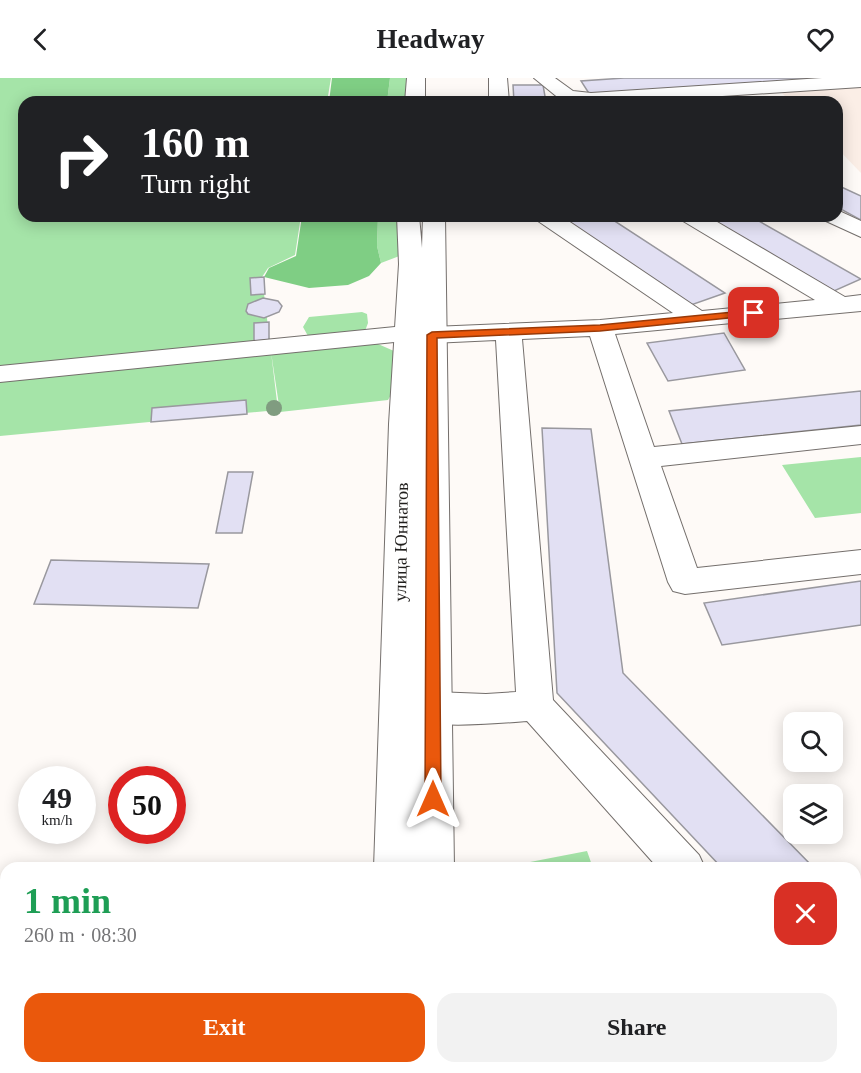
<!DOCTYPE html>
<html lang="en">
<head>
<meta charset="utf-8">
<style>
  body { margin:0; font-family:"Times New Roman",serif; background:#f2f2f2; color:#202124; height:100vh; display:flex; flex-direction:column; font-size:22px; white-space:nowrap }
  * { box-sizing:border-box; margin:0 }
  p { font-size:20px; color:#757577 }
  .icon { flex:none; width:33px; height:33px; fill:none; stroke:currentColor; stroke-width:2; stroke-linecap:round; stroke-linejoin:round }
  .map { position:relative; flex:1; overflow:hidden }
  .drawer { position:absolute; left:0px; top:784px; width:861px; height:212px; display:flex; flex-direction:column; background:#fff; border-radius:18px 18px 0 0; box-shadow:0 3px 15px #0003 }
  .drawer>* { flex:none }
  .banner { position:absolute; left:18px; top:18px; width:825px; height:126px; border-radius:18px; box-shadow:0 3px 15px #0003; background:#202124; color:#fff; overflow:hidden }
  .buttons { position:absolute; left:783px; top:634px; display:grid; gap:12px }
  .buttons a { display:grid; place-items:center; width:60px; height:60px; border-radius:12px; background:#fff; box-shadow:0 3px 15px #0003; font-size:30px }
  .speed { position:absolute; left:18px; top:688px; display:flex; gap:12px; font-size:30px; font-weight:700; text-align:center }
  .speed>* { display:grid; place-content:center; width:78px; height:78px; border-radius:50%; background:#fff; box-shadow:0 3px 15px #0003; line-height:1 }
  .speed small { font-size:15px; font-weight:400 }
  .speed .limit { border:9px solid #d22; background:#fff; color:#111 }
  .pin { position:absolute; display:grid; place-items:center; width:51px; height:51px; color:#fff; margin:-26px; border-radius:12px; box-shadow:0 3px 9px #0006 }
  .me { position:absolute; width:66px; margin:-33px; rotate:0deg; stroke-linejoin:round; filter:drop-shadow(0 0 4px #0008) }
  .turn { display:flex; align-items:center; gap:21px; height:126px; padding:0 24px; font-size:27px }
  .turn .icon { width:78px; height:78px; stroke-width:2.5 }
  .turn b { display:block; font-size:42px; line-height:51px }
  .round { display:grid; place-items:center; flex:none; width:63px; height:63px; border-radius:18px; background:#f2f2f2 }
  .head { display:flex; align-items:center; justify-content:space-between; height:102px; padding:0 24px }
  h1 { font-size:36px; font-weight:800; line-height:45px; color:#1e9e55 }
  .cta { display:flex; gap:12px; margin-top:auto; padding:12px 24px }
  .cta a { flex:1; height:69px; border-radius:18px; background:#ea580c; color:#fff; font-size:24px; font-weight:800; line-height:69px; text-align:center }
  .cta a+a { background:#f2f2f2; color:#202124 }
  header { display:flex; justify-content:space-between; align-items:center; height:78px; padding:0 24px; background:#fff; font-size:27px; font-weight:800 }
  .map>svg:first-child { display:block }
  .built { fill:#fbeee6 }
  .green { fill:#a5e4a8 }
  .forest { fill:#7fce84 }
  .building { fill:#e2e0f3; stroke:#99989e; stroke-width:1.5 }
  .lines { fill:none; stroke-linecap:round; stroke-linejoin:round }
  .minor-casing { stroke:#746f6c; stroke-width:2 }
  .major-casing { stroke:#746f6c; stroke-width:2 }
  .minor { fill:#fff; fill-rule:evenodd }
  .major { fill:#fff; fill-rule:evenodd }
  .tree { fill:#809c80 }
  .route { fill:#ea580c; stroke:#983908; stroke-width:1.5 }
  .labels { text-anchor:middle; stroke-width:4.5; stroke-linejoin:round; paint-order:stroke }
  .street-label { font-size:18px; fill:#211f1d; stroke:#fff }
</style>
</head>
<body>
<header><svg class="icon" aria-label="back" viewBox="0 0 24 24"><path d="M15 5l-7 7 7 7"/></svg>Headway<svg class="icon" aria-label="heart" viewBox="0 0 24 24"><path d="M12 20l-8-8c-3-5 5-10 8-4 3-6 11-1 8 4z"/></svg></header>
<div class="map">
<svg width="861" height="995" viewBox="0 0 861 995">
  <rect width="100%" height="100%" fill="#fefaf7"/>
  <path class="built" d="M861,8V95L837,70V24H791L781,14Z"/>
  <path class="green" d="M0,0H331L327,24H24V138H301L295,177L268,190L262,199L278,332L0,358Z
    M390,0H416L415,24H387Z
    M378,138H408L410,174L381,185L377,168Z
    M362,234L367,236L368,245L365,253L308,258L303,249L309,239Z
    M366,266H378L394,273L396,308L388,322L280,334L271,274Z
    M861,379V435L815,440L782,387Z
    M587,773L593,790H532L530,784Z
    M569,990H675L652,995H571Z"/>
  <path class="forest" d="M332,0H390L387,24H329Z
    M302,138H378L377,168L381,185L369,198L348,207L309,210L264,199L269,190L296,178Z"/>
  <path class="building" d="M624,0H841L590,17L581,3Z
    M513,7H543L546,24H514Z
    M837,107L861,118V142L837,129Z
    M557,138H607L725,215L691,227Z
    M706,138H750L861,201L834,213Z
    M264,199L265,216L251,217L250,200Z
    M263,220L278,223L282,228L279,234L264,240L248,236L246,233L248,226Z
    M269,244V262L254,263V245Z
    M724,255L745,292L668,303L647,265Z
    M861,313V347L682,366L669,333Z
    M246,322L247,336L151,344L152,330Z
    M542,350L591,351L623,595L814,790H722L557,615Z
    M228,394H253L242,455H216Z
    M51,482L209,486L198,530L34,526Z
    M861,503V547L722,567L704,525Z
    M855,833L861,839V939L855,933Z
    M44,990H61L290,993V995H43Z
    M62,990L105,991V995H61Z"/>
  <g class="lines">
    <defs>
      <path id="minor" d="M489,0H507L509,24H489Z
        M534,0H555L573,13L591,15L822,0H861V9L632,24H570L561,22Z
        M837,132L861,143V159L826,143L823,138H837Z
        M535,138H561L702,233L815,222L683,143L680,138H707L845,219L861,217V233L615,256L654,369L861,348V366L661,388L697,490L861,472V496L685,516L673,513L668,504L590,258L522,261L553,622L699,777L705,790H658L527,643C489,646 431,651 396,639L391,628L396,617L409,613L486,616L516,614L496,262L432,265L423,263L419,257L423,251L432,249L600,242L673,235L538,143Z
        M405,248L414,250L418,256L414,262L0,304V288Z
        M855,956L861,958V995H838L836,990H855Z"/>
      <path id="major" d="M407,0H425V24H405Z
        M397,138H419L422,170L423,138H445L454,790H374L389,346L399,186Z
        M368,990H457V995H368Z"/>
    </defs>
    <use href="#minor" class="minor-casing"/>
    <use href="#major" class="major-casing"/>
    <use href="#minor" class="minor"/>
    <use href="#major" class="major"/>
  </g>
  <circle class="tree" cx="274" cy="330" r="8"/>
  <path class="route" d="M754,232L760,235L758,237L600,253L437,260L441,721L439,726L433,729L427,726L425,721L427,257L432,254L600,247Z"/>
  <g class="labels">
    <g class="street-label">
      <text transform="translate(401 464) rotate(-89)" y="6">улица Юннатов</text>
    </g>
  </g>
</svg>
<div class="buttons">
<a><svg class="icon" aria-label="search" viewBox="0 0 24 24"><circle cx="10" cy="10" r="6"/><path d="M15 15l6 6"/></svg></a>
<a><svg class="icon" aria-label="layers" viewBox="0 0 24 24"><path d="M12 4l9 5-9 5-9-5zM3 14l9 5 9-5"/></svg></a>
</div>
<div class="speed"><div>49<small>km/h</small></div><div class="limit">50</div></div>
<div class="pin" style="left:754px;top:235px;background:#d93025"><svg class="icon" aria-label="arrive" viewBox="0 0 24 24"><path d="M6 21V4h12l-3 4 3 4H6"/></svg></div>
<svg class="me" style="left:433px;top:721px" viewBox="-20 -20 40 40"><path d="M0-17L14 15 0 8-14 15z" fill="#ea580c" stroke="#fff" stroke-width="4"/></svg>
<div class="banner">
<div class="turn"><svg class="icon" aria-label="right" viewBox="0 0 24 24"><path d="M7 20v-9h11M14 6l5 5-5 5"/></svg><div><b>160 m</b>Turn right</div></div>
</div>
<section class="drawer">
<div class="head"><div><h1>1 min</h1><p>260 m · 08:30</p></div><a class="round" style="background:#d93025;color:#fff"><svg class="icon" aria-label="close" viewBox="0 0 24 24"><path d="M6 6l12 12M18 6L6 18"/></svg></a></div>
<div class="cta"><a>Exit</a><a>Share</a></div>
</section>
</div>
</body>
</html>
